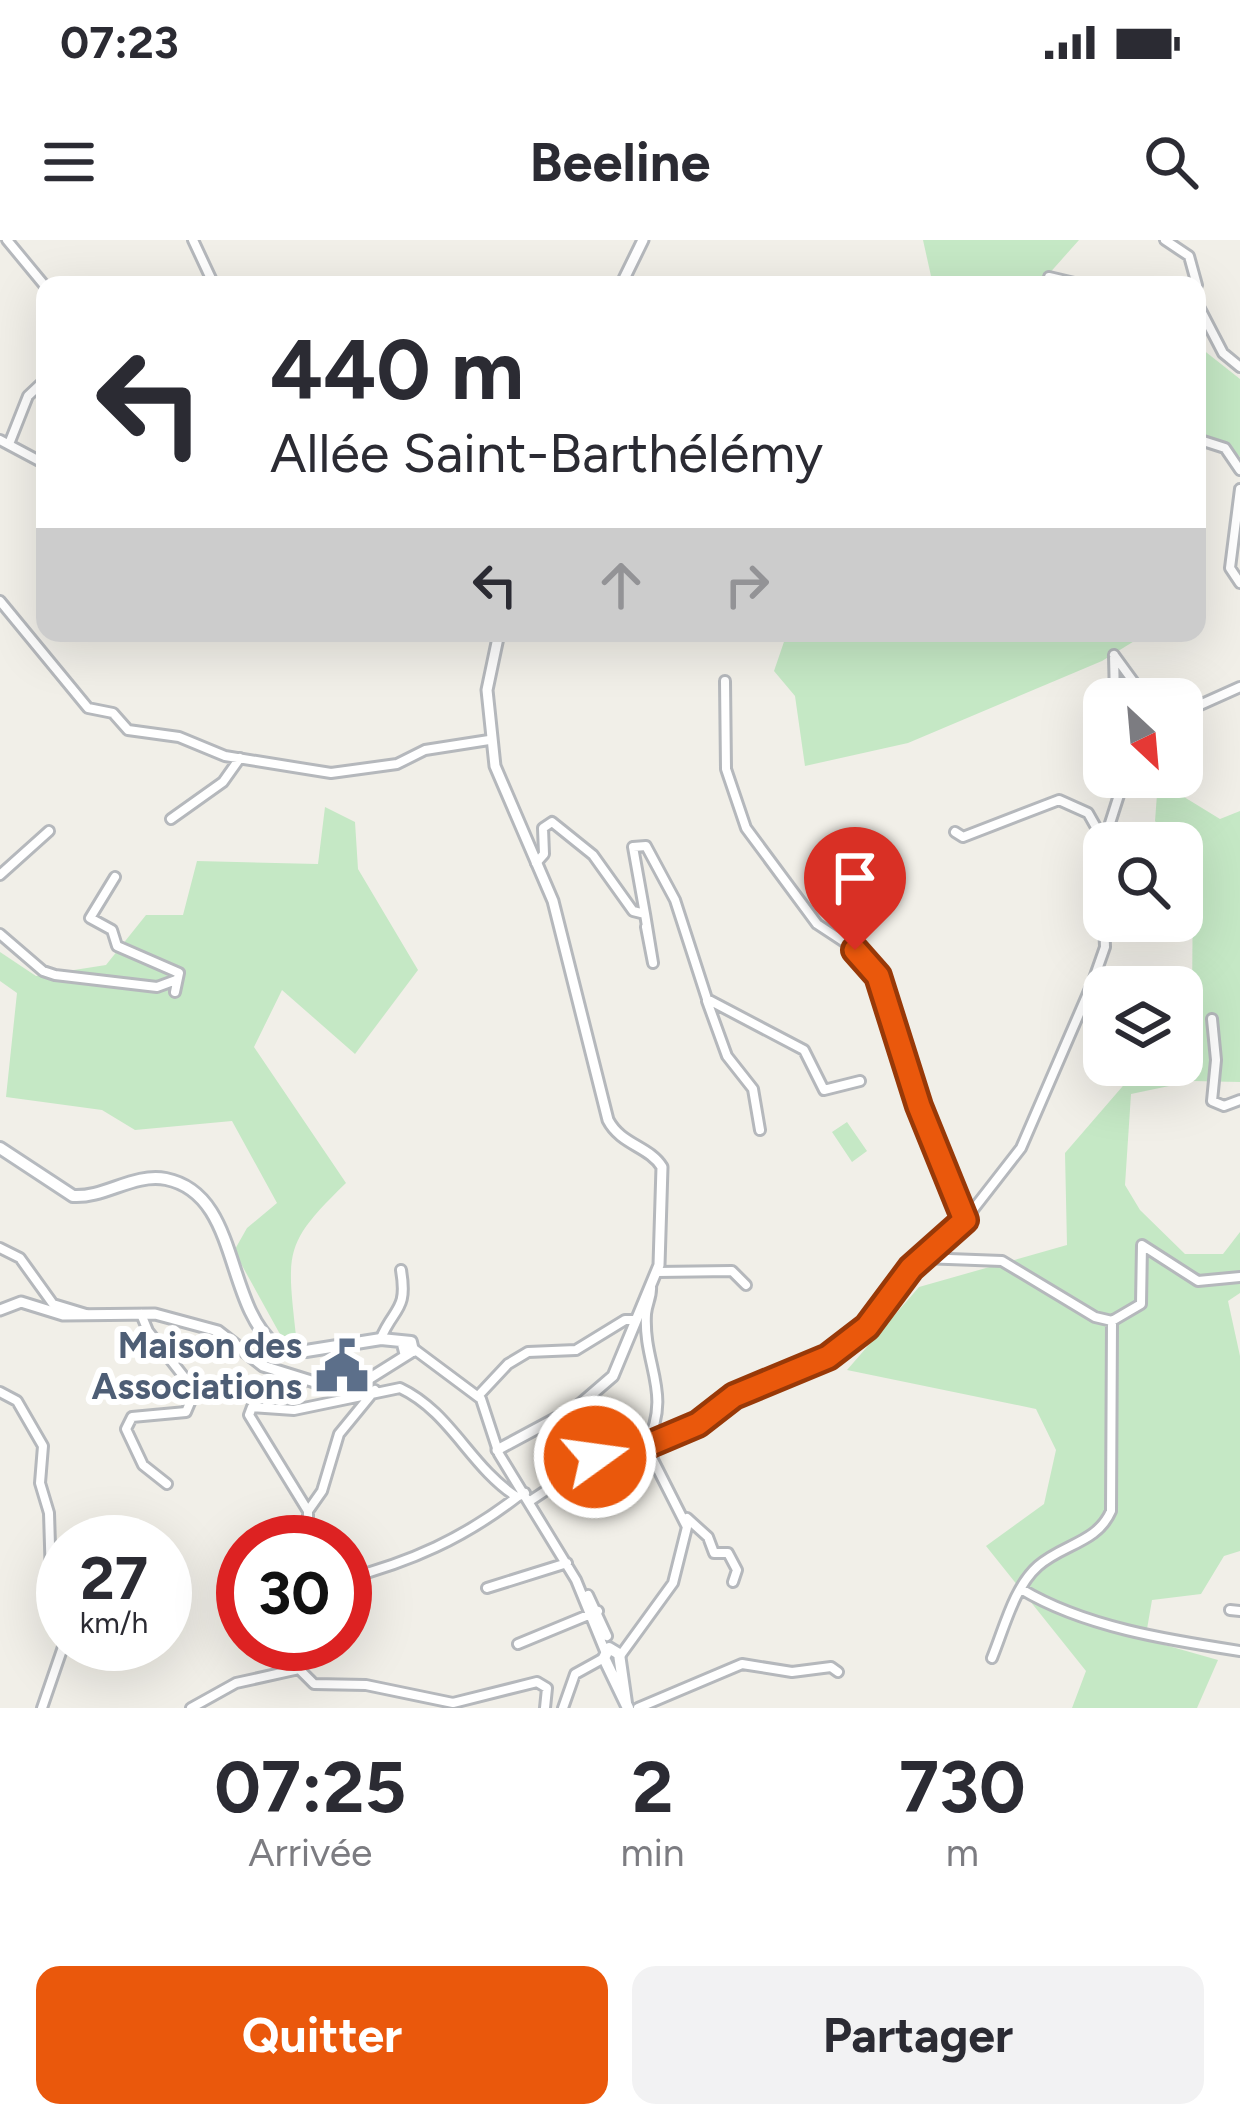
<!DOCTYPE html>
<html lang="fr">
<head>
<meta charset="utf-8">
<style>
  body { margin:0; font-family:Figtree,sans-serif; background:#f2f2f3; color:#2b2b33; height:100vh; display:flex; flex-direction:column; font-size:45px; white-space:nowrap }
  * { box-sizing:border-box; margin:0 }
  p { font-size:39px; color:#7c7c81 }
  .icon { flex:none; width:66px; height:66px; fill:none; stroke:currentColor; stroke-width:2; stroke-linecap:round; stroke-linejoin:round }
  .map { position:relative; height:1468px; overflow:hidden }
  .side { display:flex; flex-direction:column; background:#fff; flex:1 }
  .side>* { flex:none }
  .banner { position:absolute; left:36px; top:36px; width:1170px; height:366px; border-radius:24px; box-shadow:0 12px 48px #0002; background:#fff; color:#2b2b33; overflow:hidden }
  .needle { width:78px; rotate:154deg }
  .buttons { position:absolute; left:1083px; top:438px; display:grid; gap:24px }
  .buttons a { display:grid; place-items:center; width:120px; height:120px; border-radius:24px; background:#fff; box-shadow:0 12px 48px #0002; font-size:60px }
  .speed { position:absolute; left:36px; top:1275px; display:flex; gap:24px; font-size:60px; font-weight:700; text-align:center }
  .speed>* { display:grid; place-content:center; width:156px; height:156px; border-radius:50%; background:#fff; box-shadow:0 12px 48px #0002; line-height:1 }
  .speed small { font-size:30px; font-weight:400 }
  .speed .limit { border:18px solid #d22; background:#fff; color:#111 }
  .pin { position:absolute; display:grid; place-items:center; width:102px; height:102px; color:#fff; margin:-123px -51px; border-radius:50% 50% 50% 0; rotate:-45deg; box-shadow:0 0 12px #0007 }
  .pin .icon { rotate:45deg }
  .me { position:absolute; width:132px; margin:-66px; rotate:76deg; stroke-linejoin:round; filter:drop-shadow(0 0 9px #0008) }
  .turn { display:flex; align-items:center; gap:42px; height:252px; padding:0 36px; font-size:54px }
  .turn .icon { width:156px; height:156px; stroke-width:2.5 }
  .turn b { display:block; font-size:84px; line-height:102px }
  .lanes { display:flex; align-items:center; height:114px; padding:0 36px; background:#0003; justify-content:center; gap:60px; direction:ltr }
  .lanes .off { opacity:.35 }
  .eta { display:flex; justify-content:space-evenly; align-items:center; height:204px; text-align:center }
  .eta b { font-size:72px; font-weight:700; line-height:84px }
  .button { display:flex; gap:24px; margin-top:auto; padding:24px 36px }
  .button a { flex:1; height:138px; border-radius:24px; background:#ea580c; color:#fff; font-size:48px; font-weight:700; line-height:138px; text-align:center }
  .button a+a { background:#f2f2f3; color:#2b2b33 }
  .status { display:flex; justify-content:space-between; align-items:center; height:84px; padding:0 60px; background:#fff; direction:ltr }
  .status svg { height:33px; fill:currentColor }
  header { display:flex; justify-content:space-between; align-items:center; height:156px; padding:0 36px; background:#fff; font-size:54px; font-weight:700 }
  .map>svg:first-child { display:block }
  .green { fill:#c5e8c5 }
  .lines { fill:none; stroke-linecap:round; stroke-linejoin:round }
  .minor-casing { stroke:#b5b8bc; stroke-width:14 }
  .tertiary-casing { stroke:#b5b8bc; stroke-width:15 }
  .secondary-casing { stroke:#b6babf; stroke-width:16 }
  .minor { stroke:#fff; stroke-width:8 }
  .tertiary { stroke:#fff; stroke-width:9 }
  .secondary { stroke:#fff; stroke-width:10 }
  .route-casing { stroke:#983908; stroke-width:30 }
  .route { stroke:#ea580c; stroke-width:21 }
  .labels { text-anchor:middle; stroke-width:12; stroke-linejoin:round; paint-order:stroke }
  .service-label { font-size:36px; font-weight:bold; fill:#4e5e75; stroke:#fff; text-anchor:end }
</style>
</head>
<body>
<div class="status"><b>07:23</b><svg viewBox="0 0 49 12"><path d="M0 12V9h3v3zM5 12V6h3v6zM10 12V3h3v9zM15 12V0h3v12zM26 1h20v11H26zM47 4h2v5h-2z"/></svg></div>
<header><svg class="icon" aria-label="menu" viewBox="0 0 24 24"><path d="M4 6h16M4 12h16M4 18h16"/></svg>Beeline<svg class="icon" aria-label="search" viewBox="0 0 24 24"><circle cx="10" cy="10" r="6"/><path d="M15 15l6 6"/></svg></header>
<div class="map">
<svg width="1240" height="1468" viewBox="0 0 1240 1468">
  <rect width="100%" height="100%" fill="#f1efe8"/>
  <path class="green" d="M923,0H1079L1039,45H933Z
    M1197,105L1240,139V217L1224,203L1197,196Z
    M787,393H1143L1144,395L1102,421L908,503L805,526L795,456L774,431Z
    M1158,541L1220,579L1240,571V842L1193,841L1131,854L1125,945L1140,970L1185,1014H1223L1240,992V1053L1228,1061L1240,1116V1311L1224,1316L1201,1354L1152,1360L1147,1389L1158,1403L1218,1420L1197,1468H1072L1086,1431L986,1306L1044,1264L1056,1210L1036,1169L847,1130L919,1047L1067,1005L1065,913L1141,825H1182V777L1192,764L1193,629L1182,615V603H1173L1155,581Z
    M325,567L355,582L358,629L418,730L355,814L282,750L254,807L346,943C283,1004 287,1012 296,1096H281L234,1011L247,988L277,963L232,881L135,890L102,870L6,857L17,753L0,741V712L36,736L106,725L146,675H183L197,621L318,624Z
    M847,882L867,911L852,922L832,892Z"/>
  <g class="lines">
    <defs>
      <path id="minor" d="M7,0L45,46
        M193,0L214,45
        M1165,0L1189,16L1197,45
        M1049,37L1083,45
        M1197,63L1223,113L1240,127
        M1197,199L1225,208L1240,230
        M0,200L45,224
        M9,204L28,156L45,140
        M1240,249L1230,328L1240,343
        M0,361L88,468L113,473L128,490L179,497L225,516L331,533L397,524L425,510L489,500
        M1114,415L1146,459
        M1114,415L1115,459
        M725,441L726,529L746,588L817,684L855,709L877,735L919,865L965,980
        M1182,473L1240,447
        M171,579L223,542L240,518
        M955,592L963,597L1059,560L1088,573L1101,596
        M536,623L544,614L543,588L552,582L593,615L633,671L645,674L633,607L646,606L675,660L707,759L804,810L824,850L860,841
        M0,635L49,591
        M115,637L90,678L112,690L117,706L179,733L175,752
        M645,674L653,723L646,687
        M1104,674L1097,624L1119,555V537
        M0,694L43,731L55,735L157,747L176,740
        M707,761L727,816L753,849L760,890
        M1212,779L1216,820L1212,861L1224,866L1240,860
        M0,1008L20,1018L53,1064L86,1074
        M922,1018L1002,1021L1095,1077L1112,1081L1141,1064L1142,1005L1198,1041L1240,1037
        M657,1032L732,1031L746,1045
        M141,1074L148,1091L195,1151L186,1172L132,1177L126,1189L143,1225L167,1244
        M381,1098C394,1067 408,1071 401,1030
        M414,1109L481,1159L499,1214L576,1340L605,1411
        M0,1152L17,1161L43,1206L40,1243L49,1273L51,1338L63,1376
        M479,1155L508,1124L528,1112L576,1110L625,1080H636
        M530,1261L595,1218L627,1205L646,1206L698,1183L734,1157L828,1117L867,1087L911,1028L965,980L1021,908L1092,744L1105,707L1104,681
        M308,1271L322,1251L339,1194L375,1150
        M687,1278L708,1297L714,1313H728L737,1330L733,1342
        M308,1302V1271L249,1175L252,1167L294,1170L400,1148C451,1172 470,1227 517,1257L525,1253
        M345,1339C411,1322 464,1298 517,1257
        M487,1348L567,1323
        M1021,1349C1084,1387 1168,1400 1240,1411
        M588,1355L607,1396
        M1230,1370L1240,1371
        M518,1404L598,1371
        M620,1416L673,1343L687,1287L646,1206C673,1152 643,1126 646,1074C647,1063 652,1057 651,1046
        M992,1418C1004,1389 1014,1347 1038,1326C1063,1304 1097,1303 1111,1271L1112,1081
        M299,1429L314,1444L366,1445L453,1463L537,1442L547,1448L545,1468
        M42,1468L64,1404
        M191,1468L236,1443L299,1429L308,1404
        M563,1468L575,1434L604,1418
        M638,1468L742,1424L792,1432L831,1427L838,1432"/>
      <path id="tertiary" d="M621,45L643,0
        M0,1070L21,1062L63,1075L155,1074L218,1091L263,1126L324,1145L367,1140L410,1113
        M497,1210L577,1167L613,1136L659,1025L662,927C649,906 621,905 608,880L553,661L495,526L487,450L499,393"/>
      <path id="secondary" d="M0,908L73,956C105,958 133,933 166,939C240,954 224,1064 276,1106L306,1111L381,1099L411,1102L413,1111L405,1112L403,1104
        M626,1463L619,1414L609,1408L604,1418L628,1468"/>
    </defs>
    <use href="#minor" class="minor-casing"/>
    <use href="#tertiary" class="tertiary-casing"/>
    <use href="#secondary" class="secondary-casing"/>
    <use href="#minor" class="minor"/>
    <use href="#tertiary" class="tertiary"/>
    <use href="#secondary" class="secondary"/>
  </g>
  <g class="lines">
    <defs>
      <path id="route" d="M595,1217L627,1204L646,1206L698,1184L734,1156L828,1117L867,1087L911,1028L965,980L919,866L878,736L855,710"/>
    </defs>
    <use href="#route" class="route-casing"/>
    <use href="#route" class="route"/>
  </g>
  <defs>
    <symbol id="civic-bare" viewBox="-9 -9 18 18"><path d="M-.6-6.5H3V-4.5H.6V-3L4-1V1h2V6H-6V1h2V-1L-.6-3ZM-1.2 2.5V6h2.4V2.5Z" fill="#5c6f8a" stroke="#fff" stroke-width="2.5" paint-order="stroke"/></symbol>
  </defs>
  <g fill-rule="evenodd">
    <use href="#civic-bare" x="304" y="1088" width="76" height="76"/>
  </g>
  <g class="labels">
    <g class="service-label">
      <text x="302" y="1118">Maison des<tspan x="302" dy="41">Associations</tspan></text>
    </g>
  </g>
</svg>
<div class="buttons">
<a><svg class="needle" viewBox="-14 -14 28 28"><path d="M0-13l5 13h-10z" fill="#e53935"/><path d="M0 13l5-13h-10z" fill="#7c7c81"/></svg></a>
<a><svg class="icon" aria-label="search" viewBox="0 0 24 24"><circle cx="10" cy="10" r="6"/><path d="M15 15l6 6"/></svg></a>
<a><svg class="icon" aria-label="layers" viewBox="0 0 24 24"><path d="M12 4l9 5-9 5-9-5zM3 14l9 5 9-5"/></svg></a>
</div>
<div class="speed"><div>27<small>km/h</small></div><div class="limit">30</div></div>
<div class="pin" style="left:855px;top:710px;background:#d93025"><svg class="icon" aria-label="arrive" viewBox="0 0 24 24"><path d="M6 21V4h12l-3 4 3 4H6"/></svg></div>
<svg class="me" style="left:595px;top:1217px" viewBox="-20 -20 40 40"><circle r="17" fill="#ea580c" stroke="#fff" stroke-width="3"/><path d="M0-11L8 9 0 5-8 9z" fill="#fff"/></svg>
<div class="banner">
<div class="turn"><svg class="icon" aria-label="left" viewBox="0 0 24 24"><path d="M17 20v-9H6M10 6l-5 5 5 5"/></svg><div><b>440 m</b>Allée Saint-Barthélémy</div></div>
<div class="lanes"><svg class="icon" aria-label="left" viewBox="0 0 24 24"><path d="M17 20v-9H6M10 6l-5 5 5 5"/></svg><svg class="icon off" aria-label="ahead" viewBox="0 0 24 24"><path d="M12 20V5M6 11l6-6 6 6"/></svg><svg class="icon off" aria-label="right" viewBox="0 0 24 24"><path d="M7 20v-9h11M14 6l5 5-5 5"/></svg></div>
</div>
</div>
<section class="side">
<div class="eta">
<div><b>07:25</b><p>Arrivée</p></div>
<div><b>2</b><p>min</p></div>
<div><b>730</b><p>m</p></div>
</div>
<div class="button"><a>Quitter</a><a>Partager</a></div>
</section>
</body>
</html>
